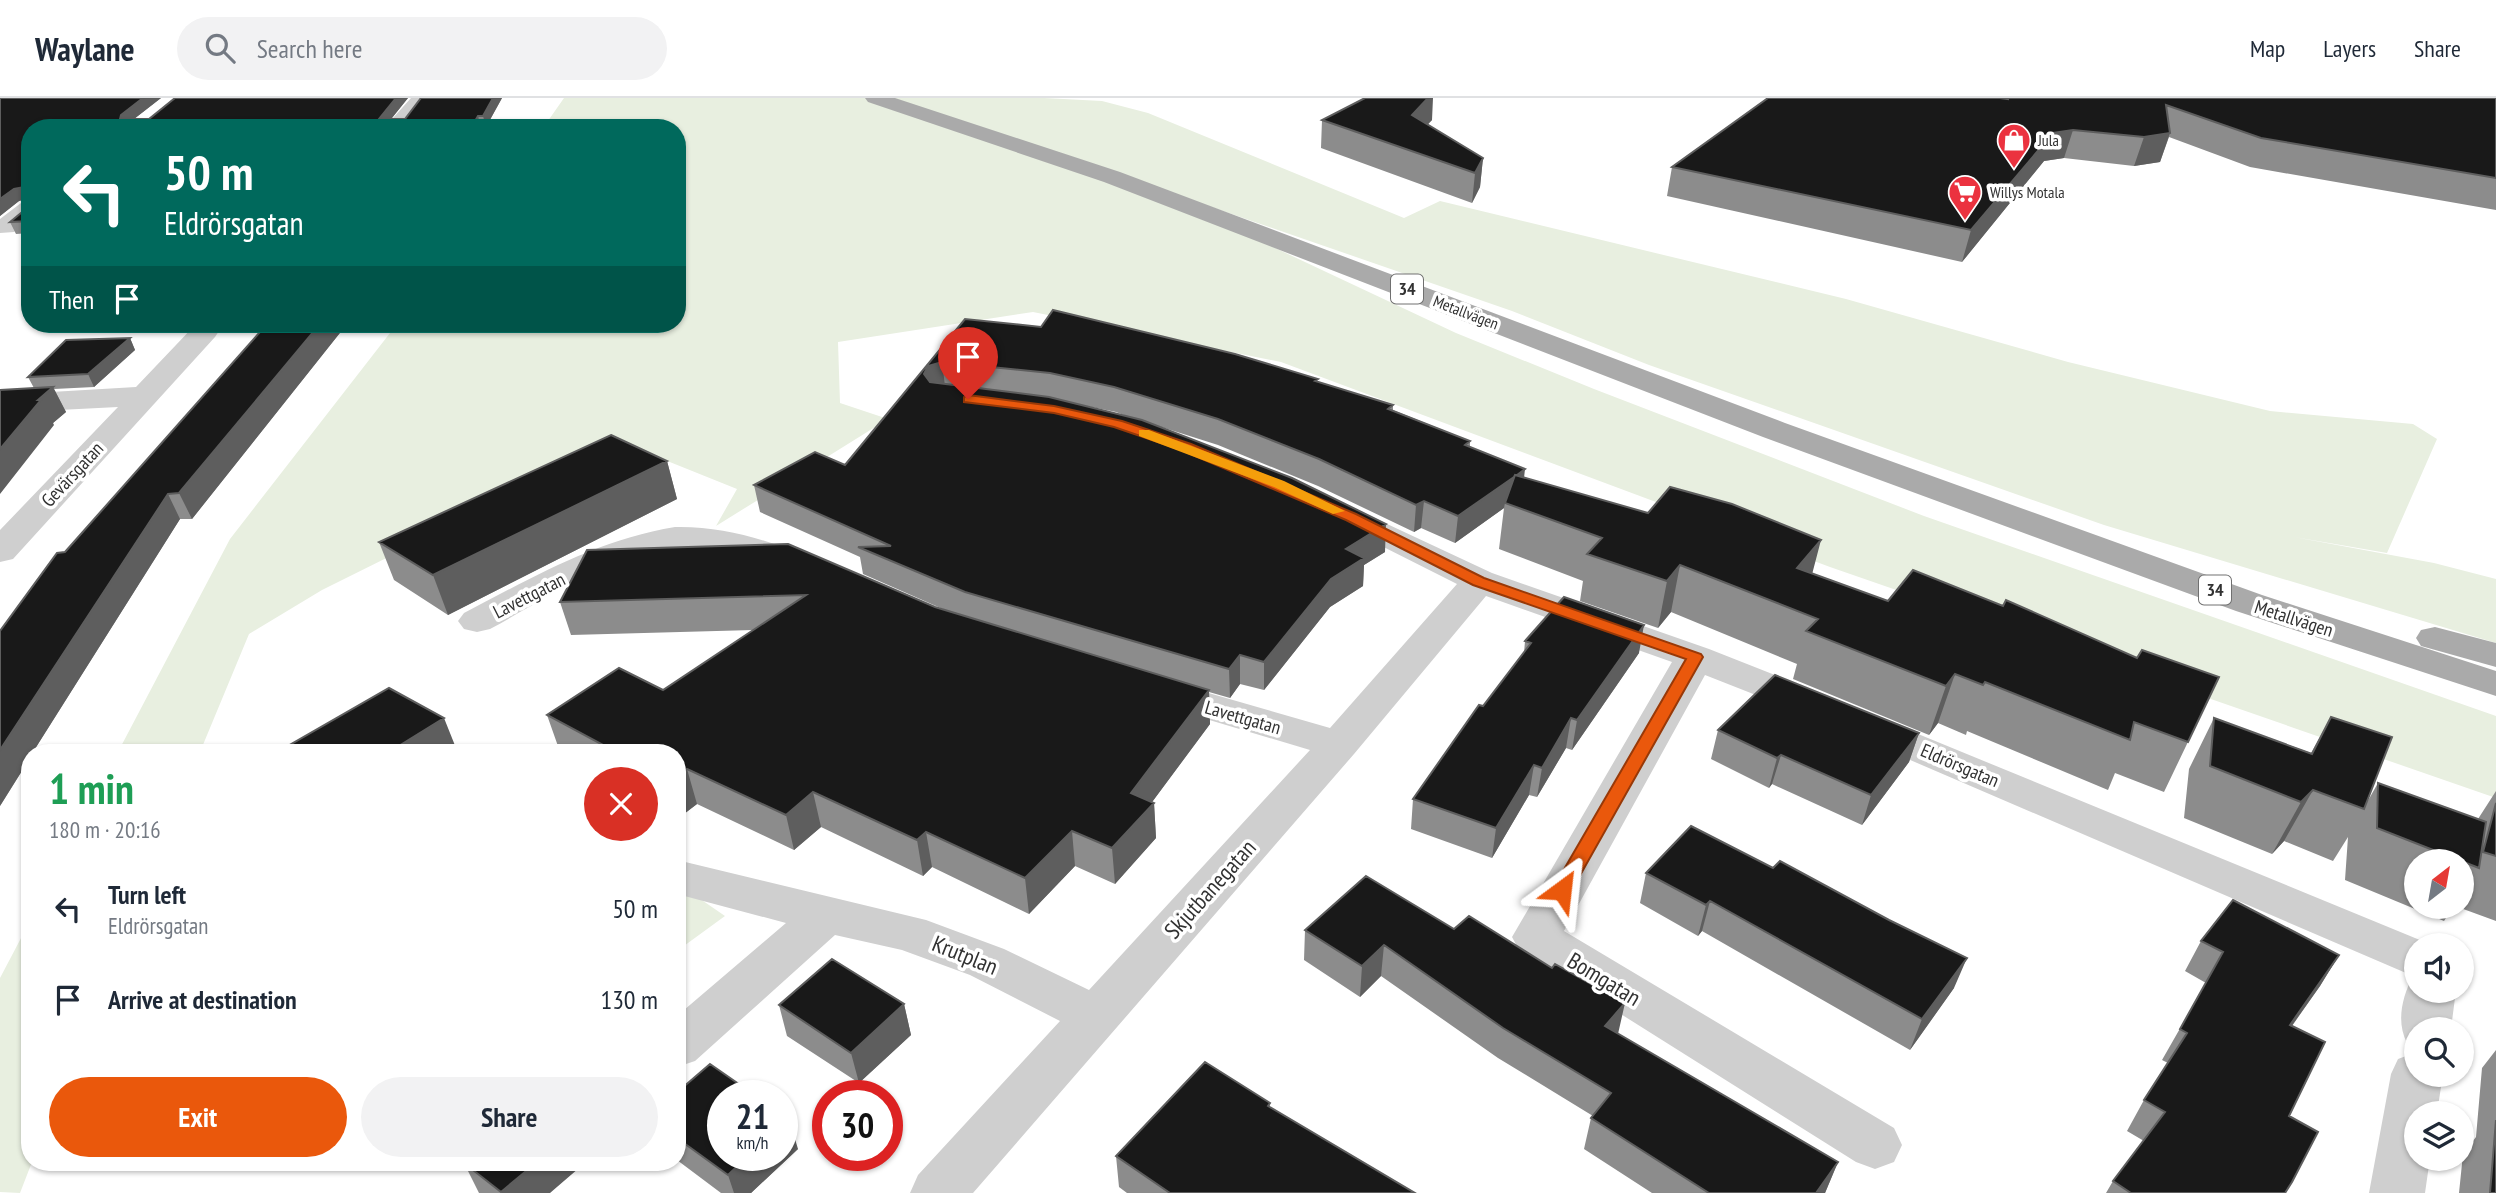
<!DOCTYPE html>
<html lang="en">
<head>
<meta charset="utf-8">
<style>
  body { margin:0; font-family:"PT Sans Narrow",sans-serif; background:#f2f2f3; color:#1f2937; height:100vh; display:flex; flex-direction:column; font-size:26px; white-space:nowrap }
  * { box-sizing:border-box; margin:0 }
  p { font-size:23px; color:#747a83 }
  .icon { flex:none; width:38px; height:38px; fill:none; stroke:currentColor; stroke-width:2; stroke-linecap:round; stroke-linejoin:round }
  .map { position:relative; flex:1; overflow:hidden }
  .side { position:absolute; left:21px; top:646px; width:665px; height:427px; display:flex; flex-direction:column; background:#fff; border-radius:28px; box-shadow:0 2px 5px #0004 }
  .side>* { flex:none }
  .hud { position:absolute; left:21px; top:21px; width:665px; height:214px; border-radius:28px; box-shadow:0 2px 5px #0004; background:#00695c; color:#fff; overflow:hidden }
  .needle { width:46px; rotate:31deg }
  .tools { position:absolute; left:2404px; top:751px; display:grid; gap:14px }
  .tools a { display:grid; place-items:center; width:70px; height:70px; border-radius:50%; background:#fff; box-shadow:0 2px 5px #0004; font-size:35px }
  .speed { position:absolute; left:707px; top:982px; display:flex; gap:14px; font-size:35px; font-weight:700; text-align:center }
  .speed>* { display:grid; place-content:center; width:91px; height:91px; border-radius:50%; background:#fff; box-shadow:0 2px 5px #0004; line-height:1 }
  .speed small { font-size:18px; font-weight:400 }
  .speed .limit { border:10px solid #d22; background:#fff; color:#111 }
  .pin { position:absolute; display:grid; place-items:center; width:60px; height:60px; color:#fff; margin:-72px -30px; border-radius:50% 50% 50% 0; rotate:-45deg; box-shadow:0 0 7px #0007 }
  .pin .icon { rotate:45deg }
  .me { position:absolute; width:77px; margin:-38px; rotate:30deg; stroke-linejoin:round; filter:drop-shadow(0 0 5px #0008) }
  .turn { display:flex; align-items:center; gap:24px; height:147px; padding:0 28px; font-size:32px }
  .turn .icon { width:91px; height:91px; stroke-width:2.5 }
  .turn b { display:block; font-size:49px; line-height:60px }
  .then { display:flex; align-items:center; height:66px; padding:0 28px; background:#0003; gap:14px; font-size:26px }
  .round { display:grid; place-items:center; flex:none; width:74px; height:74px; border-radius:37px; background:#f2f2f3 }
  .overview { display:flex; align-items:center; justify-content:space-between; height:119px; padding:0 28px }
  h1 { font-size:42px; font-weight:700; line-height:52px; color:#1e9e55 }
  .action { display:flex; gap:14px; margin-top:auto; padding:14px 28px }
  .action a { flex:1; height:80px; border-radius:42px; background:#ea580c; color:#fff; font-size:28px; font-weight:700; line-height:80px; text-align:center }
  .action a+a { background:#f2f2f3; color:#1f2937 }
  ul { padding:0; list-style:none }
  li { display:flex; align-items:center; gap:21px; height:91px; padding:0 28px }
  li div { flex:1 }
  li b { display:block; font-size:26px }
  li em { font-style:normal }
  header { display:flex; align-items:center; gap:42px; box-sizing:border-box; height:98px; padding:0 35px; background:#fff; border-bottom:2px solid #e0e1e3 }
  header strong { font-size:33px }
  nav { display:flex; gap:38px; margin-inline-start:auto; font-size:24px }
  .search { width:490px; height:63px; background:#f2f2f3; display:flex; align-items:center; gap:18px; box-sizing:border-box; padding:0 24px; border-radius:38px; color:#747a83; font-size:26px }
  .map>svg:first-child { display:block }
  .green { fill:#e8efe0 }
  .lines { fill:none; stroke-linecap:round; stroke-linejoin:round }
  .minor { fill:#cfcfcf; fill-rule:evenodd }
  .primary { fill:#aaa; fill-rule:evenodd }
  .wall { fill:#8c8c8c; fill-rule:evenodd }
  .shaded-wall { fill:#5e5e5e }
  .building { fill:#191919; stroke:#5e5e5e; stroke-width:2 }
  .route { fill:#ea580c; stroke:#983908; stroke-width:2 }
  .slow { fill:#f59e0b }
  .labels { text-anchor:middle; stroke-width:7; stroke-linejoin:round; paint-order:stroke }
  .far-poi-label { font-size:16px; fill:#323232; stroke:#fff; text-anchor:start }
  .far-street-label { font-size:16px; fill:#323232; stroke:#fff }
  .shield { fill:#fff; stroke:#707070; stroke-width:2 }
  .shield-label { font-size:18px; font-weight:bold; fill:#323232 }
  .street-label { font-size:19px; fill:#323232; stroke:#fff }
  .near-street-label { font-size:23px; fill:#323232; stroke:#fff }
</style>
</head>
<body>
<header>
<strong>Waylane</strong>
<div class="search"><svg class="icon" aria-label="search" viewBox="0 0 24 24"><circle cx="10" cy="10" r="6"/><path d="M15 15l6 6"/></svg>Search here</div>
<nav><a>Map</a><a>Layers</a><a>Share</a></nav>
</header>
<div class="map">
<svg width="2496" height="1095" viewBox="0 0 2496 1095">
  <rect width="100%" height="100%" fill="#fff"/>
  <path class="green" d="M564,0H1044L1102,3L1148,15L1404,120L1440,103L1846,201L2068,264L2270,313L2413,326L2437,341L2387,455L2294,439L2434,465L2496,481V545L2104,427L1649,267L1512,213L1122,78L1456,235L1594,291L1924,418L2496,618V700L1830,469L1281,264L1033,214L838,244L840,305L888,321L716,428L737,391L620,344L322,492L249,536L200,654H118L230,441L397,226H677V30H543Z
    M677,785L725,818L677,853Z
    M30,823V1064H32L20,1095L0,1094V880Z"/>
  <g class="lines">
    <path class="minor" d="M411,0H432L407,30H384Z
      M30,103V122L14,134L0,135V121L21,105Z
      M210,226L219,233L215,239L13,461L0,464V432L118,309L0,315V297L136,289L195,227Z
      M1340,404L1492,475L1709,551L1826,597L1832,606L1826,615L1812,619L1705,577L1564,833L1894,1030L1902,1047L1894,1064L1875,1071L1856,1064L1519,852L1512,839L1672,564L1486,498L1354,656L973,1095H910L918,1077L1060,923L970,877L902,852L835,837L695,963L677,969V918L786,825L677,796V762L926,822L1004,851L1089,892L1310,652L1146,603L1140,594L1146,585L1160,581L1330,630L1457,486L1328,421L1323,414L1328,407Z
      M675,429C723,428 764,441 809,459L814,467L809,475C778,482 748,456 718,451C635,438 559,494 490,531L477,534L464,531L458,523L464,515C533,479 597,442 675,429Z
      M1867,615L2432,847H2417V892H2456L2451,931H2417V949L2407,945C2396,924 2402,899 2413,878L1852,637L1846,628L1852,619Z
      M2417,954V976H2443L2437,1015H2417V1060H2430L2425,1095H2369L2391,976L2398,961Z"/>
    <path class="primary" d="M865,0H895L1120,74L1785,325L2262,497L2496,573V598L2236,513L1763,339L1104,84L868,4Z
      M2435,529L2496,545V569L2421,548L2416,540L2421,532Z"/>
  </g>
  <path class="wall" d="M0,0H161L134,21H149L408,0L391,21H405L421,0H502L486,29L481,30H30L27,110V101L19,103L0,118Z
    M2496,0V112L2250,69L2169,39L2160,64L2134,68L2064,60L2044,63L1962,164L1667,98L1672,69L2008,1Z
    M1322,22H1432L1427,26L1483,60L1480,89L1472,105L1321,50Z
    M30,123V135L16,136L10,124Z
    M965,221L1318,281L1317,284L1393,307V312L1470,343V349L1524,379L1812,475L1888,503L2219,579L2164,694L2115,675L2108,692L1967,633L1966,637L1938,625L1929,637L1793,581L1797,566L1671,514L1658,530L1580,503L1583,483L1499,451L1504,410L1455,445L1421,430L1414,434L1318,388L1218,347L1155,327L1385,454L1364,467L1363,488L1330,509L1264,592L1240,586L1230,600L1209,594L1210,626L1152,704L1154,705L1156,740L1115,786L1075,768L1029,816L932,769L923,778L821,729L794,752L697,706L680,719L677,717V654H565L559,651L547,617L663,592L753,532L571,537L560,504L788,446L935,509L952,515L863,476L860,459L760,414L754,387L845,367ZM1072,305L1116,314L1129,319Z
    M267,226H347L192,421H180L33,654H30V660L0,708L65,454Z
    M130,240L135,252L94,289L54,291L66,314L53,325L54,327L28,279Z
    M667,363L677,401L448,517L394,482L379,444Z
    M1525,543L1639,555L1572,652L1566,650L1537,699L1529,697L1492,760L1411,731L1413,701L1524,555Z
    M2331,619L2366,706L2378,685L2478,721L2496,693V823L2455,808H2462V763H2417V808H2454L2444,823L2345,782L2348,739L2333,763L2284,743L2272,756L2184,720L2189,671L2214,620L2311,655Z
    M1718,632L1919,635L1909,664L1862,727L1772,686L1769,690L1711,661Z
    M1646,775L1954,890L1910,952L1702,833L1698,838L1640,805Z
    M1366,778L1618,936L1838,1064L1825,1095H1652L1584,1051L1591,1020L1593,1018L1498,960L1381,878L1360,899L1304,862L1305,832Z
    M2201,843L2339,857L2320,888L2292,928L2285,1095H2106L2113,1083L2144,1043L2127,1033L2144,1002L2168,965L2162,962L2206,885L2185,873Z
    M904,906L911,937L859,985L787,938L779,907Z
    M2496,952V1095H2459L2463,1056L2476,1039L2482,970Z
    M677,988L681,991L798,1051L751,1095H721L677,1062Z
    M1270,1005V1010L1415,1095H1127L1119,1089L1116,1058Z
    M464,1065L550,1095H479Z"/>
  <path class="shaded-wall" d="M143,0H161L125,28L120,21L121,17Z
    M396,0H408L384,30L379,21Z
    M493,0H502L486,29L483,18Z
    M1428,0H1433L1432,22L1411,45L1412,17Z
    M478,18L481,30H471Z
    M2073,32L2064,60L2044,63L1962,164L1971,132L2053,35Z
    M2170,35L2160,64L2134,68L2144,39Z
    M1483,60L1480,89L1472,105L1475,75Z
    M24,89L29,100L19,103L0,118V101L14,91Z
    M320,226H347L192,421L179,395Z
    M130,240L135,252L94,289L88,276Z
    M942,264L945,288L928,301L924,276L928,268Z
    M53,289L66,314L53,325L54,327L0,396V351L38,302Z
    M667,363L677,401L448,517L433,477Z
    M1525,371L1522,398L1505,405L1504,410L1455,445L1458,418Z
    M168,396L180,421L33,654H30V660L0,708V652Z
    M1424,403L1421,430L1414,434L1416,407Z
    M1386,426L1385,454L1364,467L1363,488L1330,509L1264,592V564L1346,451Z
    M1821,442L1809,488L1797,470Z
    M1680,467L1671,514L1658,530L1667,483Z
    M1644,527L1639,555L1572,652L1577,622Z
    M1240,557V586L1230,600L1229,571Z
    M1955,576L1938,625L1929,637L1946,588Z
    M1209,592L1210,626L1141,719L1154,705L1156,740L1115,786L1112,750L1131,695Z
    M444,620L456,650L448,654H389Z
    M1571,620L1566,650L1537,699L1542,670Z
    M1919,635L1909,664L1862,727L1871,697Z
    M1781,657L1772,686L1769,690L1777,660Z
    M1534,667L1529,697L1492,760L1496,730Z
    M687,671L697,706L680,719L677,711V678Z
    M2313,692L2284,743L2272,756L2301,704Z
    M813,694L821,729L794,752L786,717Z
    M1072,733L1075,768L1029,816L1025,780Z
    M926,734L932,769L923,778L917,742Z
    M1710,803L1702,833L1698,838L1706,807Z
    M1384,847L1381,878L1360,899L1362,868Z
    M2339,857L2320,888L2271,957L2290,927Z
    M1967,860L1954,890L1910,952L1922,921Z
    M1625,905L1618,936L1605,928Z
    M904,906L911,937L859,985L851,955Z
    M789,1021L798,1051L751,1095H734L728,1077L749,1057H782V1027Z
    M537,1064H586L550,1095H502L501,1094Z
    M1838,1064L1825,1095H1816Z"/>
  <path class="building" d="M0,0H143L121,17L120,21H149L175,0H396L379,21H405L421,0H493L483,18H478L471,30H30V123L10,124L27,110V91L24,89L14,91L0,101Z
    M1365,0H1428L1412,17L1483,60L1475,75L1322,22Z
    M1768,0H2000L2008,1V0H2496V80L2261,40L2166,7L2170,35L2144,39L2073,32L2053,35L1971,132L1672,69Z
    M1053,212L1235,256L1318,281L1315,283L1393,307L1388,311L1470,343L1465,347L1525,371L1517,377H1515L1514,379L1458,418L1424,403L1416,407L1319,361L1218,321L1114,289L1050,275L942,264L928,268L924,276L930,284L1049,299L1142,322L1292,380L1386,426L1346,451L1364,460L1331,481L1264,564L1240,557L1229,571L965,494L858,449L891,448L754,387L815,354L845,367L965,221L1041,229Z
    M267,226H320L179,395L168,396L0,652V533L57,455L65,454Z
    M130,240L88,276L28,279L66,242Z
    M53,289L38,302H41L0,351V292Z
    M611,337L667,363L433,477L379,444Z
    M1515,377L1648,415L1670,389L1732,406L1821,442L1797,470L1888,503L1913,472L2003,508L2006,502L2137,560L2142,552L2219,579L2188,644L2134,624L2130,642L1985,584L1983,587L1955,576L1946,588L1806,533L1818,521L1680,467L1667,483L1587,456L1602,440L1505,405Z
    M788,446L935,509L1209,592L1131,695L1154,705L1112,750L1072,733L1025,780L926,734L917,742L813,694L786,717L687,671L677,678V654H616L547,617L619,570L663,592L806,497L560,504L587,452Z
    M1564,499L1644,527L1577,622L1571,620L1542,670L1534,667L1496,730L1413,701L1479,607L1483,608L1531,545L1525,543Z
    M1775,577L1919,635L1871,697L1781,657L1777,660L1718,632Z
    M389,590L444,620L389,654H285L281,652Z
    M2331,619L2392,639L2364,711L2313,692L2301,704L2210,668L2214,620L2312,656Z
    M2378,685L2486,724L2479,770L2377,730Z
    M2496,705V758L2483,754Z
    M1691,728L1773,770L1780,763L1889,822L1967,860L1922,921L1710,803L1706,807L1646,775Z
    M1366,778L1454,831L1469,818L1552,870L1555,866L1625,905L1605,928L1838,1064L1816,1095H1709L1591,1020L1611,995L1503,930L1384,847L1362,868L1305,832Z
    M2233,802L2339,857L2290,927L2325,944L2289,1018L2318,1034L2292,1084L2285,1095H2131L2113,1083L2165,1014L2144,1002L2187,935L2180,931L2223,854L2201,843Z
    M832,861L904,906L851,955L779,907Z
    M1205,964L1270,1005L1268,1008L1415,1095H1170L1116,1058Z
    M710,966L756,998H723V1057H749L728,1077L677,1040V988L681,991Z
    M782,1016L789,1021L782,1027Z
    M2496,1022V1095H2490Z
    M465,1064H537L501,1094L464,1065Z"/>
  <path class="route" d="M968,297L1054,308L1122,323L1191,346L1356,416L1484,480L1701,556L1703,559L1569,797L1562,799L1552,792L1686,561L1473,487L1346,422L1181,352L1114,329L1054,315L964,304V299Z"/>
  <path class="slow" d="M1139,332H1149L1284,383L1345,413L1333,416L1274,389L1139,338Z"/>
  <defs>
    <symbol id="shop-pin" viewBox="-11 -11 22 30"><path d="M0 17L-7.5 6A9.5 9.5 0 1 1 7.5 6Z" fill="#eb323f" stroke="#fff"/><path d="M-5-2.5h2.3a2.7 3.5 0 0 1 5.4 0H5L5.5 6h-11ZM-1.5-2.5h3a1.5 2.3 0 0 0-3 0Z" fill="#fff"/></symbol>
    <symbol id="supermarket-pin" viewBox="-11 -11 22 30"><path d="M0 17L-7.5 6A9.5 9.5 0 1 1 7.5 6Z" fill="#eb323f" stroke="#fff"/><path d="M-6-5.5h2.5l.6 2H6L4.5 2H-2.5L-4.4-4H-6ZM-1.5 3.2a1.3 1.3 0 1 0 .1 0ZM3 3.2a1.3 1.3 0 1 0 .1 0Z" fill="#fff"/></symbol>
  </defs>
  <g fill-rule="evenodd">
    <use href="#shop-pin" x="1995" y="23" width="38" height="52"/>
    <use href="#supermarket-pin" x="1946" y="75" width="38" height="52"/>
  </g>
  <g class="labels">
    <g class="far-poi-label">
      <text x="2038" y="48">Jula</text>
      <text x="1990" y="100">Willys Motala</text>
    </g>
    <g class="far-street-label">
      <text transform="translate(1466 214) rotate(21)" y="6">Metallvägen</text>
    </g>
    <g class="shield">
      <rect x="1391" y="176.5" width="32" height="29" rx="5"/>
      <rect x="2199" y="477.5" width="32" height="29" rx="5"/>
    </g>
    <g class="shield-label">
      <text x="1407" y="197">34</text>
      <text x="2215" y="498">34</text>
    </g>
    <g class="street-label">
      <text transform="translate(72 376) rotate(-47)" y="7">Gevärsgatan</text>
      <text transform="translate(529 497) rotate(-27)" y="7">Lavettgatan</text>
      <text transform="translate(2294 520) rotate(18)" y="7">Metallvägen</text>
      <text transform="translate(1243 619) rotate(16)" y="7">Lavettgatan</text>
      <text transform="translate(1960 667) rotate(23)" y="7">Eldrörsgatan</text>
    </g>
    <g class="near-street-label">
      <text transform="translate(1210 791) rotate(-48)" y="8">Skjutbanegatan</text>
      <text transform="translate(965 857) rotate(22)" y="8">Krutplan</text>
      <text transform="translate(1604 881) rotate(31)" y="8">Bomgatan</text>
    </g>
  </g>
</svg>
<div class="tools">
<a><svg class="needle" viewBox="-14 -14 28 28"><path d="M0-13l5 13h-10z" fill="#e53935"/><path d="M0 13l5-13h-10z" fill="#747a83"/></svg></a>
<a><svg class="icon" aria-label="sound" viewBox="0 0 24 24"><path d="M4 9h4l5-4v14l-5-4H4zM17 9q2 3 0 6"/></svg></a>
<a><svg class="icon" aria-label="search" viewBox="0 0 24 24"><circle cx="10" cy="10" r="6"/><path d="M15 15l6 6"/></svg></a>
<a><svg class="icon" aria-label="layers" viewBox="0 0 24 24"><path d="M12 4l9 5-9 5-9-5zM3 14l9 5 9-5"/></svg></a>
</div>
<div class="speed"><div>21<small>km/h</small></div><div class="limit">30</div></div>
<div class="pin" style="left:968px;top:301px;background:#d93025"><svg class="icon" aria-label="arrive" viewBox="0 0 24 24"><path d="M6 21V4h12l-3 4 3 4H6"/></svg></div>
<svg class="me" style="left:1562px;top:792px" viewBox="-20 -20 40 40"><path d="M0-17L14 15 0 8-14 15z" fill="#ea580c" stroke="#fff" stroke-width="4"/></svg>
<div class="hud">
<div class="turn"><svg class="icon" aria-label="left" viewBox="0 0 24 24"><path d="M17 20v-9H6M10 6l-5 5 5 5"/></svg><div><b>50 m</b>Eldrörsgatan</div></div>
<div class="then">Then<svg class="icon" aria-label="arrive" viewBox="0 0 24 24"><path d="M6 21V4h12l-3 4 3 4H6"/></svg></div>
</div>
<section class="side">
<div class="overview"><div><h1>1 min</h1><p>180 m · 20:16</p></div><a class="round" style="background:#d93025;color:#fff"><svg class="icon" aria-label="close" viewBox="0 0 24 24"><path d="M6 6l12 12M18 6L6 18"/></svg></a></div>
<ul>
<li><svg class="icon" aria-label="left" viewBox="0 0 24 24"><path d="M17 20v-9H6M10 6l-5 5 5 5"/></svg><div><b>Turn left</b><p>Eldrörsgatan</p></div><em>50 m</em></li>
<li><svg class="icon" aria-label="arrive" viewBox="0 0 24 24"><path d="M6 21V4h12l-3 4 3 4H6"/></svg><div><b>Arrive at destination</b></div><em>130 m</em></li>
</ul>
<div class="action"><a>Exit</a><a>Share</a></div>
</section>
</div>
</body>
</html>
